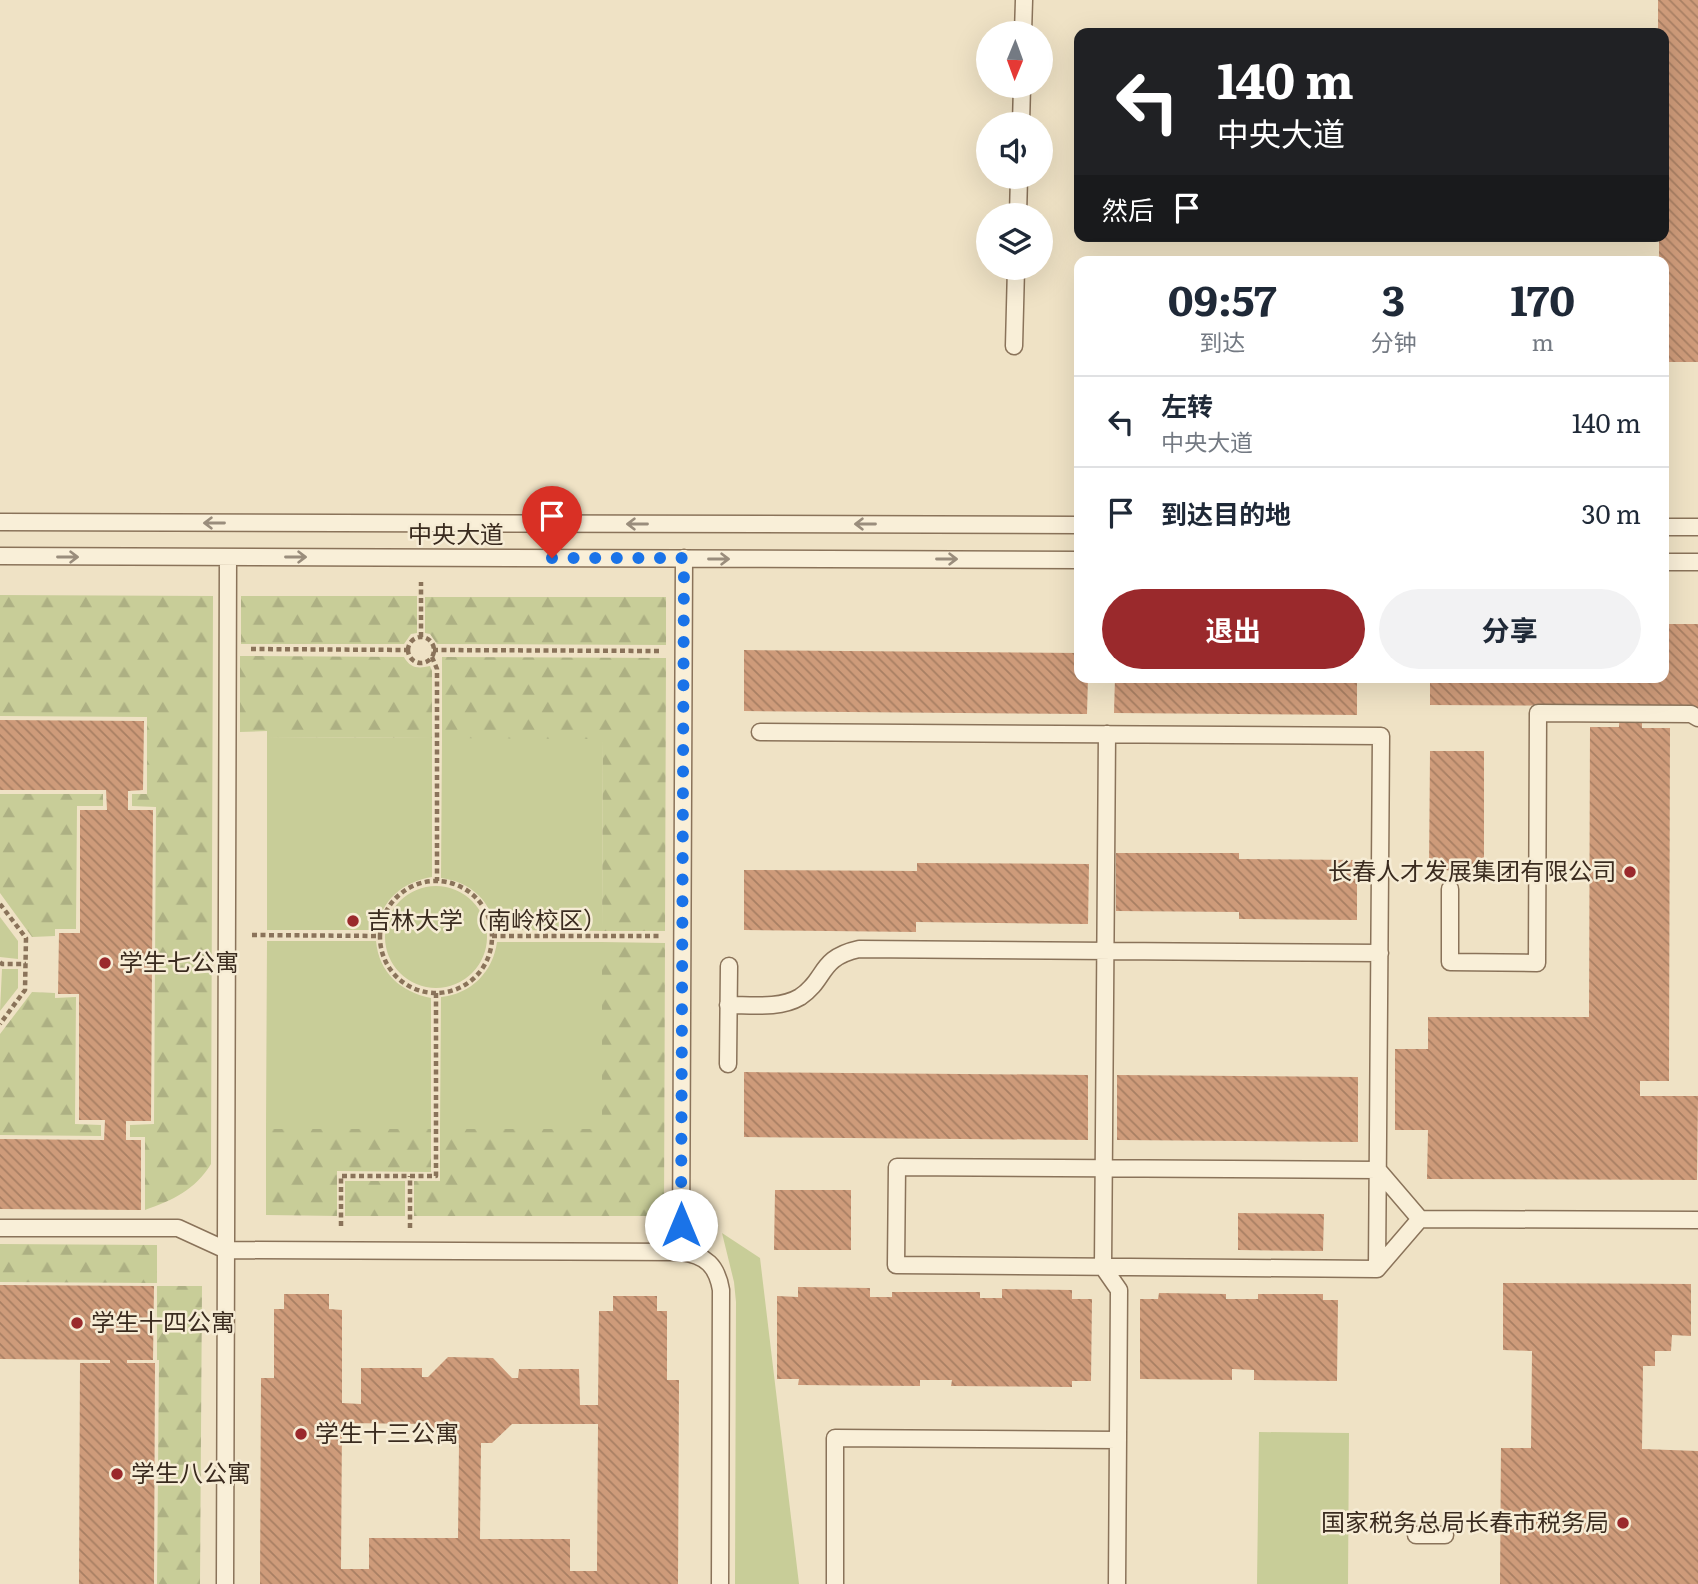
<!DOCTYPE html>
<html lang="zh">
<head>
<meta charset="utf-8">
<style>
  body { margin:0; font-family:Literata,"Noto Sans SC",serif; background:#f2f2f3; color:#1f2937; height:100vh; display:flex; flex-direction:column; font-size:26px; white-space:nowrap }
  * { box-sizing:border-box; margin:0 }
  p { font-size:23px; color:#747a83 }
  .icon { flex:none; width:38px; height:38px; fill:none; stroke:currentColor; stroke-width:2; stroke-linecap:round; stroke-linejoin:round }
  .map { position:relative; flex:1; overflow:hidden }
  .sheet { position:absolute; left:1074px; top:256px; width:595px; height:427px; display:flex; flex-direction:column; background:#fff; border-radius:14px; box-shadow:0 7px 28px #0002 }
  .sheet>* { flex:none }
  .guide { position:absolute; left:1074px; top:28px; width:595px; height:214px; border-radius:14px; box-shadow:0 7px 28px #0002; background:#202124; color:#fff; overflow:hidden }
  .needle { width:46px; rotate:181deg }
  .tools { position:absolute; left:976px; top:21px; display:grid; gap:14px }
  .tools a { display:grid; place-items:center; width:77px; height:77px; border-radius:50%; background:#fff; box-shadow:0 7px 28px #0002; font-size:35px }
  .pin { position:absolute; display:grid; place-items:center; width:60px; height:60px; color:#fff; margin:-72px -30px; border-radius:50% 50% 50% 0; rotate:-45deg; box-shadow:0 0 7px #0007 }
  .pin .icon { rotate:45deg }
  .me { position:absolute; width:77px; margin:-38px; rotate:0deg; stroke-linejoin:round; filter:drop-shadow(0 0 5px #0008) }
  .turn { display:flex; align-items:center; gap:24px; height:147px; padding:0 28px; font-size:32px }
  .turn .icon { width:91px; height:91px; stroke-width:2.5 }
  .turn b { display:block; font-size:49px; line-height:60px }
  .then { display:flex; align-items:center; height:66px; padding:0 28px; background:#0003; gap:14px; font-size:26px }
  .eta { display:flex; justify-content:space-evenly; align-items:center; height:119px; text-align:center }
  .eta b { font-size:42px; font-weight:700; line-height:49px }
  .cta { display:flex; gap:14px; margin-top:auto; padding:14px 28px }
  .cta a { flex:1; height:80px; border-radius:42px; background:#9a292c; color:#fff; font-size:28px; font-weight:700; line-height:80px; text-align:center }
  .cta a+a { background:#f2f2f3; color:#1f2937 }
  ul { padding:0; list-style:none }
  li { display:flex; align-items:center; gap:21px; height:91px; padding:0 28px; border-top:2px solid #e0e1e3 }
  li div { flex:1 }
  li b { display:block; font-size:26px }
  li em { font-style:normal }
  .map>svg:first-child { display:block }
  .grass { fill:#c8cd98 }
  .forest { fill:url(#forest-firs) }
  .building { fill:url(#building-back-hatch); fill-rule:evenodd }
  .lines { fill:none; stroke-linecap:round; stroke-linejoin:round }
  .service-casing { stroke:#8a735a; stroke-width:19 }
  .path { stroke:#8a735a; stroke-width:4.5; stroke-dasharray:5 3.5; stroke-linecap:butt }
  .service { stroke:#f9efd8; stroke-width:16 }
  .oneway { stroke:#9a8d7c }
  .route { stroke:#1a73e8; stroke-width:12; stroke-dasharray:0 21.6 }
  .poi-dot { fill:#9a292c; stroke:#f6ecd5; stroke-width:2.5 }
  .labels { text-anchor:middle; stroke-width:5; stroke-linejoin:round; paint-order:stroke }
  .street-label { font-size:24px; fill:#3a2b1f; stroke:#f6ecd5 }
  .poi-label { font-size:24px; fill:#3a2b1f; stroke:#f6ecd5; text-anchor:start }
</style>
</head>
<body>
<div class="map">
<svg width="1698" height="1584" viewBox="0 0 1698 1584">
  <defs>
    <pattern id="forest-firs" width="22" height="20" patternUnits="userSpaceOnUse" patternTransform="scale(1.75)"><rect width="22" height="20" fill="#c8cd98"/><path d="M5 1l3.5 6h-7zM16 11l3.5 6h-7z" fill="#adb083"/></pattern>
    <pattern id="building-back-hatch" width="6" height="6" patternUnits="userSpaceOnUse" patternTransform="scale(1.75)"><rect width="6" height="6" fill="#ce9b7a"/><path d="M-1 5l2 2M0 0l6 6M5-1l2 2" fill="none" stroke="#a87f63"/></pattern>
  </defs>
  <rect width="100%" height="100%" fill="#efe2c5"/>
  <path class="grass" d="M267,737L432,738V877C402,882 382,900 376,930H267Z
    M442,738H603L602,931L496,930C491,901 471,882 441,878Z
    M385 937a51 51 0 1 1 102 0a51 51 0 1 1-102 0Z
    M0,917L18,941V959L0,957Z
    M267,941H376C379,973 401,992 431,998V1129H266Z
    M497,942H602V1129H440L441,997C471,994 493,972 497,942Z
    M2,969H18V988L0,1011Z
    M722,1233L760,1258L799,1584H735L736,1302L734,1282Z
    M1259,1432L1349,1433L1348,1584H1257Z"/>
  <path class="forest" d="M0,595L213,596L211,1164C195,1190 173,1200 145,1210V1137H130V1125L154,1124L156,807L132,806V794H147V717L0,716Z
    M241,596H417V633L411,634L404,644H241Z
    M425,597H666V645L437,644L430,634L425,633Z
    M240,656L404,657C410,668 418,669 430,666L432,671V738L267,737V731L240,732Z
    M442,657L666,658L665,931H602L603,739L442,738Z
    M0,794H103V806H77L76,929H55V936L32,937L0,893Z
    M602,942L665,943L664,1216H414V1181H440V1129H602Z
    M32,992L55,993V998L76,997L75,1124L101,1125V1136L0,1135V1034Z
    M266,1129H431V1172L337,1171V1216L266,1215Z
    M345,1181H405V1216H345Z
    M0,1244L157,1245V1283L0,1282Z
    M157,1286H202L200,1584H157L159,1360H157Z"/>
  <path class="building" d="M1658,0H1698V362H1664V261H1659V236H1664V33H1658Z
    M1664,624H1698V707L1642,706V728H1670L1669,1081H1640V1096H1698L1697,1180L1427,1179L1428,1130H1395V1049H1428V1017H1589L1590,727H1619L1620,706L1430,705V677H1664Z
    M744,650L1080,653V677H1088L1087,714L744,711Z
    M1115,677H1357V715L1114,713Z
    M0,720L144,721L143,790L128,791V810H153L151,1121H126V1140H141V1210L0,1209V1139L104,1140L105,1120H79V994H58L59,933H80V810H107L106,790H0Z
    M1430,751H1484V871L1429,870Z
    M1116,853H1239V859L1357,860V920L1239,919V912L1116,911Z
    M917,863L1089,864L1088,924L916,922V932L744,930V870L917,871Z
    M744,1072L1088,1075V1140L744,1137Z
    M1117,1075L1358,1077V1142L1117,1140Z
    M775,1190H851V1250H774Z
    M1238,1213L1324,1214L1323,1251L1238,1250Z
    M1503,1283L1691,1284V1336L1672,1335L1671,1351H1655V1366H1643L1642,1449L1698,1451V1584H1500L1501,1448H1531L1532,1351L1503,1350Z
    M0,1285L154,1286L153,1360H127V1363H155L154,1584H79L80,1363H110V1360L0,1359Z
    M798,1287L870,1288V1297H892V1292H980V1298H1002V1289L1072,1290V1299H1092L1091,1381H1072V1387L951,1386L952,1380H920V1386L798,1385L799,1379H777V1296L798,1297Z
    M1159,1293L1226,1294V1299H1258V1294H1323V1300H1338L1337,1381L1254,1380V1370L1232,1369V1380L1140,1379V1299H1158Z
    M284,1294H329V1309L342,1310V1403L361,1404V1368H422V1377H428L448,1357L493,1358L512,1378H518L519,1369H579L580,1405H598L599,1311H613V1296H657V1311H667V1380H679L678,1584H260L261,1378H274V1309H284ZM342,1423L428,1424L448,1443H459L458,1538H369V1569H341ZM512,1424H598L597,1571H570V1539H480L481,1443H492Z"/>
  <g class="lines">
    <defs>
      <path id="service" d="M1023,33L1024,0
        M1021,124L1022,86
        M1018,215L1019,177
        M1014,346L1016,268
        M0,522L1080,525
        M1664,527H1698
        M0,556L1080,560
        M1664,562H1698
        M760,732L1381,736L1377,1269
        M1107,734L1103,1267L1119,1290L1117,1584
        M1450,889V962L1537,963L1538,713L1691,714L1698,718
        M728,1005C751,1005 780,1009 800,997C827,979 818,958 859,949L1380,953
        M728,1064L729,966
        M897,1167L1378,1170L1420,1219L1377,1269L896,1265Z
        M1420,1219L1698,1220
        M0,1228H178L226,1250L681,1252C706,1255 717,1266 721,1290L720,1584
        M681,1252L684,558
        M1416,1535H1445
        M225,1584L228,557
        M835,1584V1438L1118,1440"/>
    </defs>
    <use href="#service" class="service-casing"/>
    <path class="path" d="M421,637V582
      M408 650a13 13 0 1 1 26 0a13 13 0 1 1-26 0Z
      M251,649L408,650
      M433,650L661,651
      M432,657L437,669V881
      M380 937a56 56 0 1 1 112 0a56 56 0 1 1-112 0Z
      M0,904L26,938L25,990L0,1024
      M252,935L380,936
      M492,936H661
      M0,962L2,964H26
      M341,1226V1176H436V993
      M410,1228V1176"/>
    <use href="#service" class="service"/>
  </g>
  <defs><path id="oneway-shaft" d="M-6 0H5M1.5-3L5.5 0L1.5 3" fill="none" stroke-width="1.6" stroke-linecap="round" stroke-linejoin="round" transform="scale(1.75)"/></defs>
  <g class="oneway">
    <use href="#oneway-shaft" transform="translate(214 523) rotate(-180)"/>
    <use href="#oneway-shaft" transform="translate(637 524) rotate(-180)"/>
    <use href="#oneway-shaft" transform="translate(865 524) rotate(-180)"/>
    <use href="#oneway-shaft" transform="translate(68 557)"/>
    <use href="#oneway-shaft" transform="translate(296 557)"/>
    <use href="#oneway-shaft" transform="translate(719 559)"/>
    <use href="#oneway-shaft" transform="translate(947 559)"/>
  </g>
  <g class="lines">
    <path class="route" d="M552,558H684L681,1225"/>
  </g>
  <g class="poi-dot">
    <circle cx="1630" cy="872" r="7"/>
    <circle cx="353" cy="921" r="7"/>
    <circle cx="105" cy="963" r="7"/>
    <circle cx="77" cy="1323" r="7"/>
    <circle cx="301" cy="1434" r="7"/>
    <circle cx="117" cy="1474" r="7"/>
    <circle cx="1623" cy="1523" r="7"/>
  </g>
  <g class="labels">
    <g class="street-label">
      <text x="456" y="543">中央大道</text>
    </g>
    <g class="poi-label">
      <text x="1616" y="880" text-anchor="end">长春人才发展集团有限公司</text>
      <text x="367" y="929">吉林大学（南岭校区）</text>
      <text x="119" y="971">学生七公寓</text>
      <text x="91" y="1331">学生十四公寓</text>
      <text x="315" y="1442">学生十三公寓</text>
      <text x="131" y="1482">学生八公寓</text>
      <text x="1609" y="1531" text-anchor="end">国家税务总局长春市税务局</text>
    </g>
  </g>
</svg>
<div class="tools">
<a><svg class="needle" viewBox="-14 -14 28 28"><path d="M0-13l5 13h-10z" fill="#e53935"/><path d="M0 13l5-13h-10z" fill="#747a83"/></svg></a>
<a><svg class="icon" aria-label="sound" viewBox="0 0 24 24"><path d="M4 9h4l5-4v14l-5-4H4zM17 9q2 3 0 6"/></svg></a>
<a><svg class="icon" aria-label="layers" viewBox="0 0 24 24"><path d="M12 4l9 5-9 5-9-5zM3 14l9 5 9-5"/></svg></a>
</div>
<div class="pin" style="left:552px;top:558px;background:#d93025"><svg class="icon" aria-label="arrive" viewBox="0 0 24 24"><path d="M6 21V4h12l-3 4 3 4H6"/></svg></div>
<svg class="me" style="left:681px;top:1225px" viewBox="-20 -20 40 40"><circle r="19" fill="#fff"/><path d="M0-13L10 11 0 6-10 11z" fill="#1a73e8"/></svg>
<div class="guide">
<div class="turn"><svg class="icon" aria-label="left" viewBox="0 0 24 24"><path d="M17 20v-9H6M10 6l-5 5 5 5"/></svg><div><b>140 m</b>中央大道</div></div>
<div class="then">然后<svg class="icon" aria-label="arrive" viewBox="0 0 24 24"><path d="M6 21V4h12l-3 4 3 4H6"/></svg></div>
</div>
<section class="sheet">
<div class="eta">
<div><b>09:57</b><p>到达</p></div>
<div><b>3</b><p>分钟</p></div>
<div><b>170</b><p>m</p></div>
</div>
<ul>
<li><svg class="icon" aria-label="left" viewBox="0 0 24 24"><path d="M17 20v-9H6M10 6l-5 5 5 5"/></svg><div><b>左转</b><p>中央大道</p></div><em>140 m</em></li>
<li><svg class="icon" aria-label="arrive" viewBox="0 0 24 24"><path d="M6 21V4h12l-3 4 3 4H6"/></svg><div><b>到达目的地</b></div><em>30 m</em></li>
</ul>
<div class="cta"><a>退出</a><a>分享</a></div>
</section>
</div>
</body>
</html>
